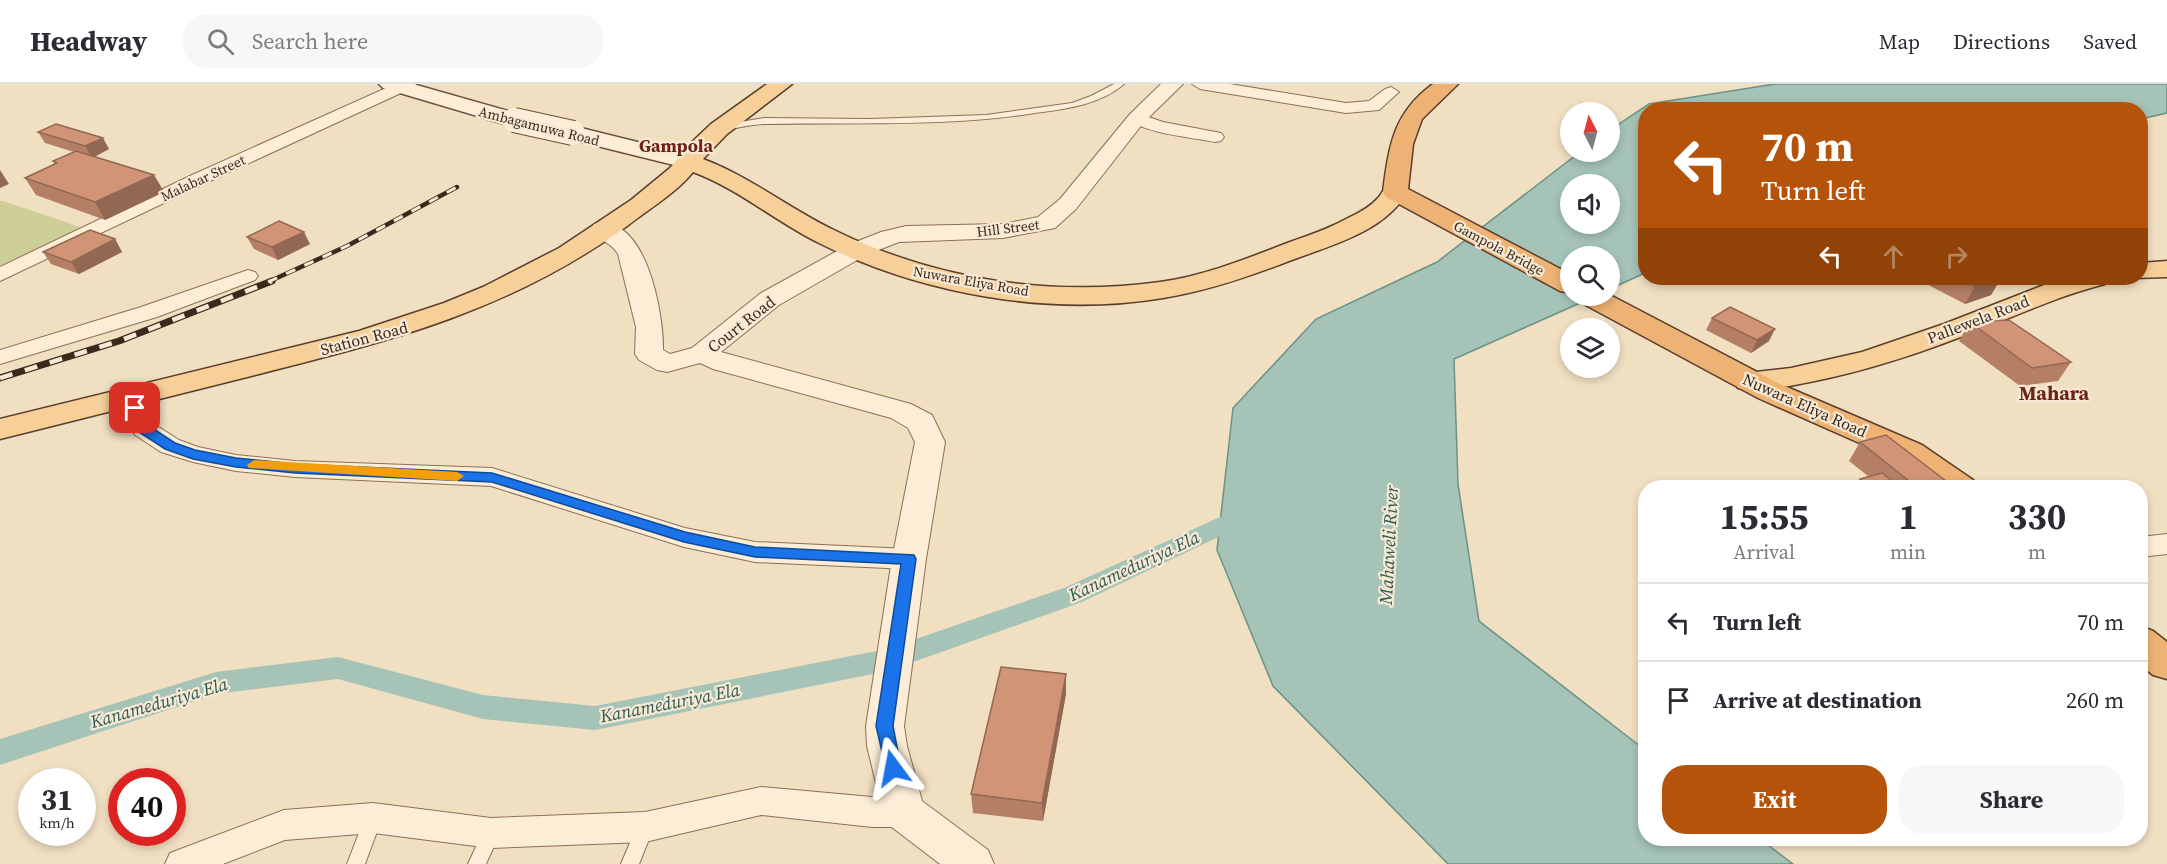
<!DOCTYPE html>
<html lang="en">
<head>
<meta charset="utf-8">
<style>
  body { margin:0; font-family:"Source Serif 4",serif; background:#f7f7f7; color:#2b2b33; height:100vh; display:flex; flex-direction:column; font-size:22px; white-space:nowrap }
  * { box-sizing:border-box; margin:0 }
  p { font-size:20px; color:#7c7c81 }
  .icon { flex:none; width:33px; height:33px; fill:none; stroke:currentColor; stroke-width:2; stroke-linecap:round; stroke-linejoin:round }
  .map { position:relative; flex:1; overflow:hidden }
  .details { position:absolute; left:1638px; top:396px; width:510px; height:366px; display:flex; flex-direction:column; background:#fff; border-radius:24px; box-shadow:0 3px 9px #0003 }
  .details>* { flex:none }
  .hud { position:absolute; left:1638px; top:18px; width:510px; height:183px; border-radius:24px; box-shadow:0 3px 9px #0003; background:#b45309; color:#fff; overflow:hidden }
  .needle { width:39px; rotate:354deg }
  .controls { position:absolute; left:1560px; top:18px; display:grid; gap:12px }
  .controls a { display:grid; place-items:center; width:60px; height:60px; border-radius:50%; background:#fff; box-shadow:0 3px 9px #0003; font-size:30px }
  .speed { position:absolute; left:18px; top:684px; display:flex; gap:12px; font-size:30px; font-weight:700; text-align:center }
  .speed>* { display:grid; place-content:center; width:78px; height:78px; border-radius:50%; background:#fff; box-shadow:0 3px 9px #0003; line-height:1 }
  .speed small { font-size:15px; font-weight:400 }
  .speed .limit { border:9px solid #d22; background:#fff; color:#111 }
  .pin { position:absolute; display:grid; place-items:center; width:51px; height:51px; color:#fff; margin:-26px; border-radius:12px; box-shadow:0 3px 9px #0006 }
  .me { position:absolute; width:66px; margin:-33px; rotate:347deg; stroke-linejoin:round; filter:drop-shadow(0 0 4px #0008) }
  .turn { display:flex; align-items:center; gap:21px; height:126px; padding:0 24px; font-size:27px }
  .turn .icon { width:78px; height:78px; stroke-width:2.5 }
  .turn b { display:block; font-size:42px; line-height:51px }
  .lanes { display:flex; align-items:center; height:57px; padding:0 24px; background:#0003; justify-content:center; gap:30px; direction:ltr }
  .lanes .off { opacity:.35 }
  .eta { display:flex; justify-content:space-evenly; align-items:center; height:102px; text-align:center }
  .eta b { font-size:36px; font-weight:700; line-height:42px }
  .cta { display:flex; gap:12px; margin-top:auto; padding:12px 24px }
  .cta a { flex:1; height:69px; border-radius:24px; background:#b45309; color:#fff; font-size:24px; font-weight:700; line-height:69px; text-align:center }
  .cta a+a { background:#f7f7f7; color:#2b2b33 }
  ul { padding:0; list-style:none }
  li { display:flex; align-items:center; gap:18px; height:78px; padding:0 24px; border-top:2px solid #e1e1e2 }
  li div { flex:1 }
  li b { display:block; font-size:22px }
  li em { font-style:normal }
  header { display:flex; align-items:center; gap:36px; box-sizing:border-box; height:84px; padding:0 30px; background:#fff; border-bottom:2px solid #e1e1e2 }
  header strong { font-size:28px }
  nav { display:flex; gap:33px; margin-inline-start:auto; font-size:21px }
  .search { width:420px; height:54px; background:#f7f7f7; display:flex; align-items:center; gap:15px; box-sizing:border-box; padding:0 21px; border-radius:24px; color:#7c7c81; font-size:22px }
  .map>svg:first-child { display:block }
  .green { fill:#cecf96 }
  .water { fill:#a5c3b7; stroke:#6b9285; stroke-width:1.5; fill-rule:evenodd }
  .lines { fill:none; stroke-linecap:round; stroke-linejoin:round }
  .canal { fill:#a5c3b7; fill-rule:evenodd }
  .service-casing { stroke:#8c6f58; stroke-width:2 }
  .minor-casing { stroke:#8c6f58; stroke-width:2 }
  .tertiary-casing { stroke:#8c6f58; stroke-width:2 }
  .secondary-casing { stroke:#6e503b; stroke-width:3 }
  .primary-casing { stroke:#593d2d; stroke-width:3 }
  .trunk-casing { stroke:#593d2d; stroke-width:3 }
  .service { fill:#fbedd6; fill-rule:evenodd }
  .minor { fill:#fbedd6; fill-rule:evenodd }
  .tertiary { fill:#fbedd6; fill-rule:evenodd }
  .secondary { fill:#fbedd6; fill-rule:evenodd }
  .primary { fill:#f6d098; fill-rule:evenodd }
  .trunk { fill:#edb274; fill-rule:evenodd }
  .rail-far1-casing { stroke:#3b291d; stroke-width:4.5 }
  .rail-casing { stroke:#3b291d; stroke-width:7 }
  .rail-far1 { stroke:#f7e9d3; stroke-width:3; stroke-dasharray:10; stroke-linecap:butt }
  .rail { stroke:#f7e9d3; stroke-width:4.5; stroke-dasharray:13; stroke-linecap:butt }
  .secondary-bridge-casing { stroke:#6e503b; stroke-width:26; stroke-linecap:butt }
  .secondary-bridge { stroke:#fbedd6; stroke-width:24 }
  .wall { fill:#b47f65 }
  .shaded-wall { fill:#926853 }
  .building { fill:#d19476; stroke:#926853; stroke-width:1.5 }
  .route { fill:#1a73e8; stroke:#114b97; stroke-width:1.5 }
  .slow { fill:#f59e0b }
  .labels { text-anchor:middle; stroke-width:4.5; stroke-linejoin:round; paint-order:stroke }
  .far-street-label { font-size:14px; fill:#3b291d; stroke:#f7e9d3 }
  .street-label { font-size:16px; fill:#3b291d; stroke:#f7e9d3 }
  .far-district-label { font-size:18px; font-weight:bold; fill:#6a241a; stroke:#f7e9d3 }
  .water-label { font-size:18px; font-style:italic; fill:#2c5b54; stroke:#f7e9d3 }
  .quarter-label { font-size:20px; font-weight:bold; fill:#6a241a; stroke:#f7e9d3 }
</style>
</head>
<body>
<header>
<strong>Headway</strong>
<div class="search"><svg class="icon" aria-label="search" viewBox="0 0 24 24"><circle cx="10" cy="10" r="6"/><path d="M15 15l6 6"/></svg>Search here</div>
<nav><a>Map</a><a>Directions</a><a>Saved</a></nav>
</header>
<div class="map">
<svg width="2167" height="780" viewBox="0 0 2167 780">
  <rect width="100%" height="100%" fill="#f1dfc2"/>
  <path class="green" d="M0,117H3L86,145L0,189Z"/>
  <path class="water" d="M1775,0H2167V29L2141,35L2140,26H1646L1645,189L1610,205V172H1570V212H1596L1454,275L1458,400L1479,537L1645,666L1646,754L1760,755L1793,780H1448L1273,602L1217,466L1233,324L1316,235L1437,178L1580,68H1610V46L1649,20ZM1570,100H1610V140H1570Z"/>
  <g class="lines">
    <path class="canal" d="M1220,433L1229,436L1233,442L1229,448L1082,518L888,587L595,646L483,635L338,595L216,610L0,681V655L216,588L338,573L483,611L595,622L887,565L1064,504Z"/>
    <defs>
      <path id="service" d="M1114,0H1124C1100,21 1065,25 1035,29C946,43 857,38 767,40C752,40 737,44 722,47L717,44L722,41L764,34L870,35L986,31L1072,19L1091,12Z
        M373,726L379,728L382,734L365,780H347L367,728Z
        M645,735L651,737L654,743L639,780H621L639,737Z
        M491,741L497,743L500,749L486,780H468L485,743Z"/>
      <path id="minor" d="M395,0H416L414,3L206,99L0,197V183L192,91Z
        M1192,0H1230L1346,19L1369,17L1385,5L1391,3L1399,8L1379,26L1346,29L1200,5Z
        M1137,29L1163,38L1221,49L1224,53L1221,57L1215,58C1196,54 1140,49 1128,34L1131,30Z
        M248,186L255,188L258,192L255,196L157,233L0,280V266L141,223Z
        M135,305L143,307L147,312V324L154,340L179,356L198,363L236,371L295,377L492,384L685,444L755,458L909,465L919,468L923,475L919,482L909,485L755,478L684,463L491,402L295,393L236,387L193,378L161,368L135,351L123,324V312L127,307Z
        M2167,450V470L2140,473V453Z
        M761,703L872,713H904L916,718L921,728L916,738L904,743H872L761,731L645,758L491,764L373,749L285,756L223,780H165L170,769L284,726L373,719L491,734L645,728Z"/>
      <path id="tertiary" d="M1161,0H1183L1144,38L1076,125L1055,144L1003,154L899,158L866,171L779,221L721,268L911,320L932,331L945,358L926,475L904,642L907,662L922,717L988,766L994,780H940L889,741L883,728L867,662L866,642L892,475L915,358L908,344L891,334L713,285L700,279L667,288L657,286L639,276L635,270L636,243L618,170C612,159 598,156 591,145L594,140C646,127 664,231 663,266L670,270L692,264L761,209L848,161L881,148L906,142L1003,140L1038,133L1060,115L1130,30Z"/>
      <path id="secondary" d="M379,0H413L522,31L525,36L522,41L514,43L383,4Z
        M573,42L698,73L702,78L698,83L690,85L565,54L562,49L565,44Z"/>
      <path id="primary" d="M767,0H792L727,50L703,75C751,93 791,126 838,148C937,196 1051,213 1160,198C1205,192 1248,174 1290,158C1310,151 1330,144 1348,134C1359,129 1370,123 1378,114C1381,111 1383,106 1386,103C1391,99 1398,101 1404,103L1407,108C1385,148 1329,162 1289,177C1248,193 1206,207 1163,214C1049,233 922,210 819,159C776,138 739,105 693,88C676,109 649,125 627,142C509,227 393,256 255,291C170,312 85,334 0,355V335L359,247L444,219L483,203L559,164L631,116L670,84L693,57L711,40Z
        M2167,177V193L2134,194H2140V179Z
        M2062,194H2108L2105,200C2065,210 2027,227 1989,242C1931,265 1872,286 1810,298C1788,302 1761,309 1738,304L1734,297L1738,290L1791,284L1862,268L1944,240Z"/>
      <path id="trunk" d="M1433,0H1458L1422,35L1413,60L1408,105L1570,190V209L1560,207L1386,113L1383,108C1389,62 1393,29 1433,0Z
        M1610,211L1780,300L1922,361L1973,396L1977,404H1937L1900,377L1758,314L1580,218L1576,212Z
        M2140,542L2153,547L2167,558V595L2153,591L2140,580Z"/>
    </defs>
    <use href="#service" class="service-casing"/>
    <use href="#minor" class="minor-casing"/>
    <use href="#tertiary" class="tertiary-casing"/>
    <use href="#secondary" class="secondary-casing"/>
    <use href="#primary" class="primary-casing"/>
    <use href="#trunk" class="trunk-casing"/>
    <use href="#service" class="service"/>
    <use href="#minor" class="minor"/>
    <use href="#tertiary" class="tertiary"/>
    <use href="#secondary" class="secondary"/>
    <use href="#primary" class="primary"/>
    <use href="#trunk" class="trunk"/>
    <defs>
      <path id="rail-far1" d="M268,198L347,162L457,103"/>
      <path id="rail" d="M0,294L119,257L272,197"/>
    </defs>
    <use href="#rail-far1" class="rail-far1-casing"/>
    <use href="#rail" class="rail-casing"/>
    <use href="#rail-far1" class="rail-far1"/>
    <use href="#rail" class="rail"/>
    <defs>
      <path id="secondary-bridge" d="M514,36L573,49"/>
    </defs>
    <use href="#secondary-bridge" class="secondary-bridge-casing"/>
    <use href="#secondary-bridge" class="secondary-bridge"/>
  </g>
  <path class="wall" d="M38,48L109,65L94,73L154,91L164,108L105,136L36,111L25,94L55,80L53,77L74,68L45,59Z
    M247,153L310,160L278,176L254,165Z
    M115,155L122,168L79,190L51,180L43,168Z
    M1915,194H2001L1991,211L1965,220Z
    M1712,234L1769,257L1751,269L1706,246Z
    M1970,238L2071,278L2058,297L2020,302L1959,257Z
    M1860,358L1955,404H1855L1860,395L1868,392L1849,377Z
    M1066,610L1043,737L973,729L971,710Z"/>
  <path class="shaded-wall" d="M103,54L109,65L92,74L85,62Z
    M0,86L9,100L0,104Z
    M154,91L164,108L105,136L95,118Z
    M304,148L310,160L278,176L272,163Z
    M115,155L122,168L79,190L71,178Z
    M2000,194H2001L1991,211L1965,220L1975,202Z
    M1775,245L1769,257L1751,269L1757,256Z
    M1066,590V610L1043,737L1042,719Z"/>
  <path class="building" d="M56,40L103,54L85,62L38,48Z
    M76,67L154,91L95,118L25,94L57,79L53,77Z
    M279,137L304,148L272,163L247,153Z
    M90,146L115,155L71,178L43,168Z
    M1959,194H2000L1975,202Z
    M1730,223L1775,245L1757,256L1712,234Z
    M2009,236L2071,278L2032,284L1970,238Z
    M1886,351L1955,404H1918L1860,358Z
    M1882,389L1901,404H1871L1860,395Z
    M1001,583L1066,590L1042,719L971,710Z"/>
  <path class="route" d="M135,320L141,324L149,342L175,359L195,366L236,374L295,380L492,389L685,448L755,463L914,471L916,475L893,642L901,684L899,689L893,691L887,689L876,642L901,480L755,473L684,458L492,398L295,389L236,383L193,375L165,365L139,348L128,324Z"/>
  <path class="slow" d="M254,376L457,388L464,392L457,397L249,384L247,381Z"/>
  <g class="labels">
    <g class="far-street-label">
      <text transform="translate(539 42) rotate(14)" y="5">Ambagamuwa Road</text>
      <text transform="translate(203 94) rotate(-25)" y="5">Malabar Street</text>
      <text transform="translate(1008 144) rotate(-7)" y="5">Hill Street</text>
      <text transform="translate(1499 164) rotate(28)" y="5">Gampola Bridge</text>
      <text transform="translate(971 197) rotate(10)" y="5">Nuwara Eliya Road</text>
    </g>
    <g class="street-label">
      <text transform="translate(1978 235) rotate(-21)" y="6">Pallewela Road</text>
      <text transform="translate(741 240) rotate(-38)" y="6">Court Road</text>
      <text transform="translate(364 254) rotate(-15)" y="6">Station Road</text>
      <text transform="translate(1805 321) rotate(24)" y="6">Nuwara Eliya Road</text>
    </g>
    <g class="far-district-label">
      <text x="676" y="68">Gampola</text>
    </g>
    <g class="water-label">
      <text transform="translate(1389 461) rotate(-87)" y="6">Mahaweli River</text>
      <text transform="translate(1134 482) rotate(-25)" y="6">Kanameduriya Ela</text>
      <text transform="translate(159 619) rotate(-16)" y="6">Kanameduriya Ela</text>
      <text transform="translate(670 619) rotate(-11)" y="6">Kanameduriya Ela</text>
    </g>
    <g class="quarter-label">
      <text x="2054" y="316">Mahara</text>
    </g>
  </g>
</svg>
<div class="controls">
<a><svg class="needle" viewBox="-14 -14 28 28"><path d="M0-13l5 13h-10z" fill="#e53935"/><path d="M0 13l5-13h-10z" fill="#7c7c81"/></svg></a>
<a><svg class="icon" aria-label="sound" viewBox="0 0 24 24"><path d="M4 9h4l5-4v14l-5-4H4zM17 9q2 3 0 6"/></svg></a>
<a><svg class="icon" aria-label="search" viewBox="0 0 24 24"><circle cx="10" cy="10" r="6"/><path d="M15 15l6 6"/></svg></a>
<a><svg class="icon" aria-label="layers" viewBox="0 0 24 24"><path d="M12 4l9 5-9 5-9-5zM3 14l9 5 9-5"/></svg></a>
</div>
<div class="speed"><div>31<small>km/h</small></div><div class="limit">40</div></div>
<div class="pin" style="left:135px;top:324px;background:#d93025"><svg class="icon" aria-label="arrive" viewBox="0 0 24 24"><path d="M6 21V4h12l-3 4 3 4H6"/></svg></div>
<svg class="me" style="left:893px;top:684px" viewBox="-20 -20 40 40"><path d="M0-17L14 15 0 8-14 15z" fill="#1a73e8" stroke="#fff" stroke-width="4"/></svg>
<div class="hud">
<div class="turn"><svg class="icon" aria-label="left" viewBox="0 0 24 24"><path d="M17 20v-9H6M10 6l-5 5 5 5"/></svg><div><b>70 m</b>Turn left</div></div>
<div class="lanes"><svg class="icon" aria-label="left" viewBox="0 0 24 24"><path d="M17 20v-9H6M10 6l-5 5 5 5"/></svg><svg class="icon off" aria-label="ahead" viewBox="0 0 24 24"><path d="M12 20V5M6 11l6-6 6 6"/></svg><svg class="icon off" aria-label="right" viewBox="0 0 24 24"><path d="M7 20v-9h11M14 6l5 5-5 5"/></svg></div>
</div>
<section class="details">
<div class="eta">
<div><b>15:55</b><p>Arrival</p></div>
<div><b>1</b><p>min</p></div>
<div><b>330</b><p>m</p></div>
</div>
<ul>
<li><svg class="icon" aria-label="left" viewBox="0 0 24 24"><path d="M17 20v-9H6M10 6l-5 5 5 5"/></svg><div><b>Turn left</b></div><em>70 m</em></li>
<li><svg class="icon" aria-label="arrive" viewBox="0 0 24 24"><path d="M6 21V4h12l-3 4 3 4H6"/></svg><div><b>Arrive at destination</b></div><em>260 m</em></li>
</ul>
<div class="cta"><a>Exit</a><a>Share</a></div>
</section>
</div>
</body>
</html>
